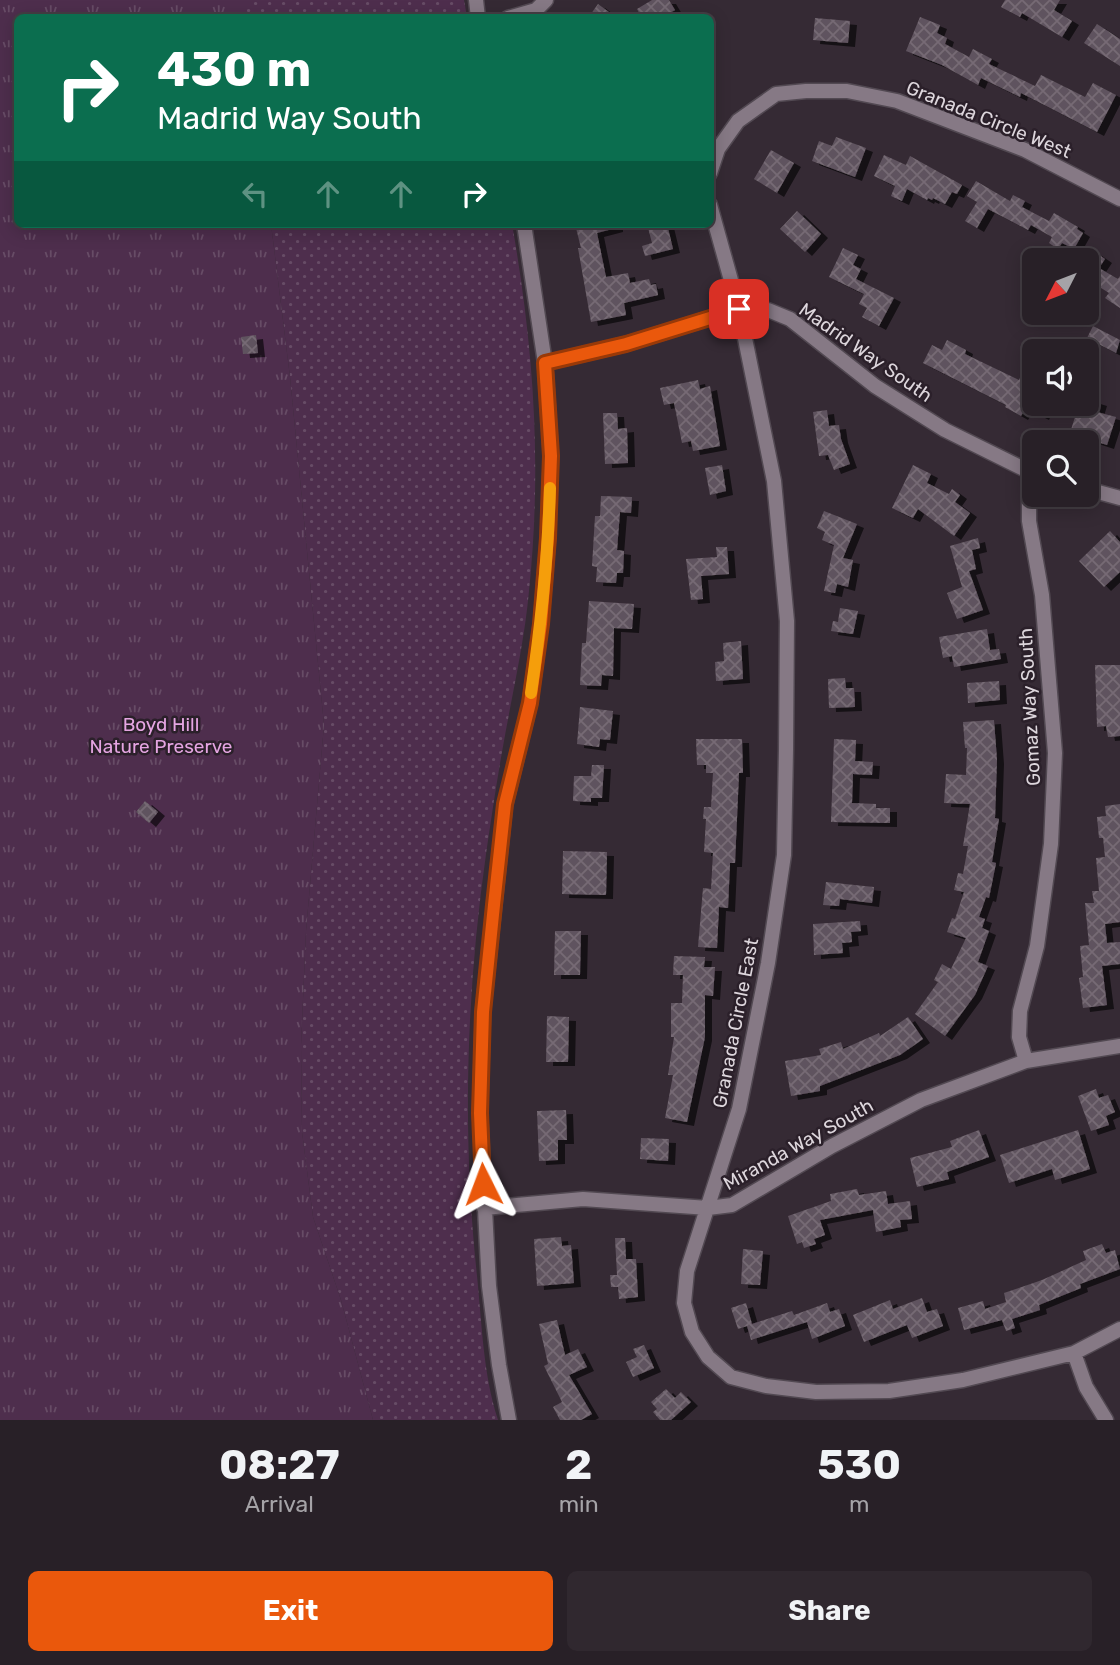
<!DOCTYPE html>
<html lang="en">
<head>
<meta charset="utf-8">
<style>
  body { margin:0; font-family:Rubik,sans-serif; background:#30282f; color:#f1f3f6; height:100vh; display:flex; flex-direction:column; font-size:26px; white-space:nowrap }
  * { box-sizing:border-box; margin:0 }
  p { font-size:23px; color:#a5a3a7 }
  .icon { flex:none; width:38px; height:38px; fill:none; stroke:currentColor; stroke-width:2; stroke-linecap:round; stroke-linejoin:round }
  .map { position:relative; height:1420px; overflow:hidden }
  .details { display:flex; flex-direction:column; background:#282027; flex:1 }
  .details>* { flex:none }
  .hud { position:absolute; left:14px; top:14px; width:700px; height:214px; border-radius:10px; box-shadow:0 4px 18px #0003,0 0 0 2px #443e44; background:#0b6e4f; color:#fff; overflow:hidden }
  .needle { width:46px; rotate:228deg }
  .controls { position:absolute; left:1022px; top:248px; display:grid; gap:14px }
  .controls a { display:grid; place-items:center; width:77px; height:77px; border-radius:10px; background:#282027; box-shadow:0 4px 18px #0003,0 0 0 2px #443e44; font-size:35px }
  .pin { position:absolute; display:grid; place-items:center; width:60px; height:60px; color:#fff; margin:-30px; border-radius:14px; box-shadow:0 4px 10px #0006 }
  .me { position:absolute; width:77px; margin:-38px; rotate:357deg; stroke-linejoin:round; filter:drop-shadow(0 0 5px #0008) }
  .turn { display:flex; align-items:center; gap:24px; height:147px; padding:0 28px; font-size:32px }
  .turn .icon { width:91px; height:91px; stroke-width:2.5 }
  .turn b { display:block; font-size:49px; line-height:60px }
  .lanes { display:flex; align-items:center; height:66px; padding:0 28px; background:#0003; justify-content:center; gap:35px; direction:ltr }
  .lanes .off { opacity:.35 }
  .eta { display:flex; justify-content:space-evenly; align-items:center; height:119px; text-align:center }
  .eta b { font-size:42px; font-weight:700; line-height:49px }
  .action { display:flex; gap:14px; margin-top:auto; padding:14px 28px }
  .action a { flex:1; height:80px; border-radius:10px; background:#ea580c; color:#fff; font-size:28px; font-weight:700; line-height:80px; text-align:center }
  .action a+a { background:#30282f; color:#f1f3f6 }
  .map>svg:first-child { display:block }
  .grass { fill:url(#grass-dots) }
  .park { fill:url(#park-tufts) }
  .building { fill:url(#building-cross-hatch); filter:url(#shadow) }
  .lines { fill:none; stroke-linecap:round; stroke-linejoin:round }
  .minor-casing { stroke:#524952; stroke-width:17 }
  .minor { stroke:#867985; stroke-width:14 }
  .route-casing { stroke:#983908; stroke-width:18 }
  .route { stroke:#ea580c; stroke-width:12 }
  .slow { stroke:#f59e0b; stroke-width:12 }
  .labels { text-anchor:middle; stroke-width:5; stroke-linejoin:round; paint-order:stroke }
  .street-label { font-size:19px; fill:#ddd6dc; stroke:#2b202a }
  .park-label { font-size:19px; fill:#e5a5e2; stroke:#2b202a }
</style>
</head>
<body>
<div class="map">
<svg width="1120" height="1420" viewBox="0 0 1120 1420">
  <defs>
    <pattern id="grass-dots" width="8" height="8" patternUnits="userSpaceOnUse" patternTransform="scale(1.75)"><rect width="8" height="8" fill="#4e2e4d"/><path d="M2 2h.1M6 6h.1" fill="none" stroke="#674c66" stroke-width="1.8" stroke-linecap="round"/></pattern>
    <pattern id="park-tufts" width="24" height="20" patternUnits="userSpaceOnUse" patternTransform="scale(1.75)"><rect width="24" height="20" fill="#4e2e4d"/><path d="M3 7l-1-3M5 7V3M7 7l1-3M15 17l-1-3M17 17v-4M19 17l1-3" fill="none" stroke="#674c66"/></pattern>
    <pattern id="building-cross-hatch" width="8" height="8" patternUnits="userSpaceOnUse" patternTransform="scale(1.75)"><rect width="8" height="8" fill="#5f535e"/><path d="M0 0l8 8M0 8l8-8" fill="none" stroke="#766b74"/></pattern>
    <filter id="shadow"><feDropShadow dx="7" dy="4" stdDeviation="0" flood-color="#0009"/></filter>
  </defs>
  <rect width="100%" height="100%" fill="#352a34"/>
  <path class="grass" d="M247,0H464L467,17H247Z
    M271,224H512C534,349 542,465 529,591C524,646 511,699 502,752C496,786 491,820 486,854C466,995 462,1135 477,1276C482,1324 483,1374 498,1420H373L341,1300L313,1217L302,1132L301,1046L306,931L324,725L290,377Z"/>
  <path class="park" d="M0,0H247V17L18,18V224H271L290,377L324,725L306,931L301,1046L302,1132L313,1217L341,1300L373,1420H0Z"/>
  <path class="building" d="M652,0H669L675,10L661,18H642L637,9Z
    M1005,0H1060L1054,10L1072,21L1062,37L1022,13L1020,17L1001,7Z
    M598,4L617,18H588Z
    M920,17L940,25L937,33L947,38L945,44L969,57L973,49L992,59L989,64L1035,86L1041,75L1085,97L1093,83L1116,95L1097,132L1021,93L1020,97L981,78L978,85L942,65L906,51Z
    M815,18L850,21L848,43L813,40Z
    M1097,24L1120,39V66L1084,43Z
    M836,137L866,148L855,177L812,161L819,141L832,146Z
    M771,150L794,163L777,193L754,179Z
    M884,155L906,165L910,156L962,185L957,194L952,192L945,204L933,198L932,200L928,198L927,200L907,189L902,201L891,196L895,186L874,176Z
    M976,181L1010,201L1013,195L1025,201L1022,207L1049,221L1054,213L1078,227L1077,229L1083,233L1074,249L1062,243L1058,249L1049,243L1052,237L1031,225L1028,230L988,209L977,228L965,221L977,202L967,196Z
    M797,211L821,234L805,252L780,229Z
    M575,224H616V228L597,233L606,277L628,273L630,283L649,279L651,285L656,284L658,295L624,303L626,315L591,322L578,248H581Z
    M647,224H667L673,249L645,256L642,246L652,243Z
    M843,248L858,255L853,265L861,269L856,279L894,298L879,326L862,317L867,308L859,304L864,294L829,277Z
    M1095,252L1105,259L1099,268L1118,279L1120,276V308L1105,298L1109,293L1087,279V265Z
    M1093,326L1120,340L1116,353L1087,338Z
    M256,335L258,353L243,354L241,337Z
    M947,340L966,350L965,354L1019,380L1021,375L1034,382V404H1047L1042,416L1026,408L1021,416L1005,407L1006,405L923,363L932,345L942,350Z
    M698,380L700,389L710,386L720,446L693,451L691,441L682,443L674,403L664,405L660,388Z
    M1087,398L1100,402L1097,412L1116,417L1107,445L1070,433L1079,404H1087Z
    M827,410L829,426L839,425L841,439L850,464L834,470L828,455L819,456L813,412Z
    M603,413H617L618,429L627,428L628,463L605,464Z
    M722,465L726,491L710,495L705,468Z
    M913,465L931,474L927,483L949,494L952,489L960,495L955,502L970,513L954,536L918,509L913,518L892,508Z
    M601,496L632,497L631,513L620,512L617,550L624,551L623,573H617L616,583L596,582L597,567L592,566L595,516H600Z
    M824,511L857,524L843,558L853,560L848,587L837,584L835,593L824,591L834,545L822,540L825,532L817,528Z
    M1110,531L1120,542V572L1104,587L1079,561Z
    M978,538L980,548L972,550L976,569L969,571L983,610L957,619L947,593L962,587L950,546Z
    M716,547H727L729,574L701,576L703,599L691,600L686,559L717,557Z
    M589,601L634,604L632,629L614,628L613,676L602,675L601,686L580,685L582,643H586Z
    M840,608L858,611L853,634L831,631L833,621L838,622Z
    M987,629L990,650L999,649L1001,659L954,667L952,656L943,658L939,637Z
    M741,641L743,679L716,681L715,662L724,661L723,643Z
    M1095,665H1120V736L1108,737L1106,726L1097,727Z
    M845,678L846,688H854L855,707L829,708L828,679Z
    M999,681L1000,700L968,703L967,683Z
    M580,707L613,711L610,740L600,739L599,747L577,744Z
    M994,720L997,760L995,818L999,819L992,862L996,863L989,898L986,897L979,917L985,919L982,928L989,931L978,962L988,966L975,995L945,1036L915,1014L938,982L934,980L942,964L951,969L966,938L947,932L952,918L955,919L964,892L954,890L958,873L963,874L968,846H963L970,804L944,803L946,774L966,775L967,748H965L963,722Z
    M696,739H742L743,773H739L735,863H730L728,908L719,907L717,948L698,947L703,888L711,889L713,853L704,852L706,819H703L704,807H711L713,773H706V765H697Z
    M834,739L856,740L855,761L873,762L872,775L853,774L852,803L876,804V808H890V823L831,822Z
    M592,765H604L602,798H591V802L573,801L574,776H591Z
    M145,801L158,812L149,823L136,812Z
    M1120,804V922L1105,924L1107,943L1120,942V964L1102,966L1107,1005L1083,1008L1079,978L1083,977L1080,946L1089,945L1085,903H1094L1092,891H1099L1096,858L1105,857L1103,838H1099L1097,817L1106,816L1105,806Z
    M563,851L607,852L606,895L562,894Z
    M826,882L874,887L872,903L840,899L839,906L823,905Z
    M860,921L861,931L851,932L852,942L842,943L843,953L814,955L813,924Z
    M555,931H581L580,975H554Z
    M674,956L705,957L704,967H715L713,996L705,995V1037L687,1122L665,1118L673,1075H668L674,1037H671V1003H682L683,975H673Z
    M547,1016L569,1017L568,1062H546Z
    M908,1017L923,1039L900,1055L820,1086V1091L791,1096L785,1061L821,1055L819,1049L841,1042L843,1049L879,1033L880,1036Z
    M1096,1089L1099,1098L1108,1095L1115,1112L1106,1116L1109,1125L1091,1131L1078,1096Z
    M566,1110L567,1140H558V1160L539,1161L537,1111Z
    M979,1130L989,1157L947,1172L949,1179L917,1187L910,1158L952,1147L950,1141Z
    M1078,1130L1090,1169L1055,1180L1052,1169L1009,1183L1000,1155Z
    M641,1138L669,1139L668,1161L640,1159Z
    M857,1189L859,1195L886,1191L888,1204L910,1201L912,1219L900,1220L901,1227L876,1232L873,1210L820,1220L825,1235L814,1239L816,1244L804,1248L802,1242L797,1244L788,1216L831,1201L830,1194Z
    M561,1237L562,1246L571,1245L574,1283L537,1286L534,1239Z
    M615,1238H625L626,1259H636L638,1297L619,1299L618,1287H611L610,1275H617Z
    M1102,1244L1106,1253L1115,1250L1120,1269L1080,1284L1081,1288L1039,1305L1040,1310L1012,1319L1015,1328L1006,1331L1002,1320L964,1330L958,1308L983,1301L985,1309L1006,1302L1004,1293L1042,1280L1086,1260L1083,1251Z
    M743,1249L763,1251L760,1285L741,1284Z
    M922,1298L927,1312L937,1309L943,1326L912,1338L907,1325L864,1342L853,1315L890,1300L893,1309Z
    M746,1303L752,1324L792,1311L794,1315L827,1303L830,1312L839,1309L845,1326L812,1339L807,1322L751,1340L747,1326L738,1329L731,1308Z
    M557,1320L565,1355L578,1349L587,1367L569,1375L592,1414L581,1420H560L553,1407L562,1402L544,1366L548,1364L539,1324Z
    M644,1345L654,1368L633,1377L626,1362L637,1357L633,1349Z
    M666,1389L675,1398L681,1392L691,1402L671,1420H660L653,1412L657,1409L651,1402Z"/>
  <g class="lines">
    <defs>
      <path id="minor" d="M476,0L478,18
        M508,18L536,10L546,0
        M710,173L718,149L738,121L776,94L806,91H847L897,101L1025,150L1120,199
        M710,205L739,309L774,481L787,621L786,750L784,855L768,963L739,1109L687,1271L684,1303L692,1332L708,1357L731,1377L766,1386L816,1392L889,1391L963,1380L1074,1353L1120,1329
        M545,363L626,344L739,309L768,310L790,319L875,386L945,430L1034,474
        M1087,489L1120,498
        M1026,1061L1019,1037L1020,1011L1037,946L1051,844L1055,753L1042,595L1029,521V472
        M484,1208L583,1199L708,1208L732,1205L832,1146L921,1100L1026,1061L1120,1046
        M1074,1353L1086,1387L1106,1420
        M509,1420L499,1365L489,1286L480,1113L483,1011L505,805L530,703L541,623L548,538L551,456L545,363L524,224"/>
    </defs>
    <use href="#minor" class="minor-casing"/>
    <use href="#minor" class="minor"/>
  </g>
  <g class="lines">
    <defs>
      <path id="route" d="M483,1184L480,1113L483,1012L494,905L505,804L530,703L541,624L548,538L551,456L545,363L626,344L739,309"/>
    </defs>
    <use href="#route" class="route-casing"/>
    <use href="#route" class="route"/>
    <path class="slow" d="M531,693C541,625 548,557 550,488"/>
  </g>
  <g class="labels">
    <g class="street-label">
      <text transform="translate(989 119) rotate(22)" y="7">Granada Circle West</text>
      <text transform="translate(866 352) rotate(35)" y="7">Madrid Way South</text>
      <text transform="translate(1029 707) rotate(-93)" y="7">Gomaz Way South</text>
      <text transform="translate(735 1023) rotate(-79)" y="7">Granada Circle East</text>
      <text transform="translate(798 1144) rotate(-29)" y="7">Miranda Way South</text>
    </g>
    <g class="park-label">
      <text x="161" y="731">Boyd Hill<tspan x="161" dy="22">Nature Preserve</tspan></text>
    </g>
  </g>
</svg>
<div class="controls">
<a><svg class="needle" viewBox="-14 -14 28 28"><path d="M0-13l5 13h-10z" fill="#e53935"/><path d="M0 13l5-13h-10z" fill="#a5a3a7"/></svg></a>
<a><svg class="icon" aria-label="sound" viewBox="0 0 24 24"><path d="M4 9h4l5-4v14l-5-4H4zM17 9q2 3 0 6"/></svg></a>
<a><svg class="icon" aria-label="search" viewBox="0 0 24 24"><circle cx="10" cy="10" r="6"/><path d="M15 15l6 6"/></svg></a>
</div>
<div class="pin" style="left:739px;top:309px;background:#d93025"><svg class="icon" aria-label="arrive" viewBox="0 0 24 24"><path d="M6 21V4h12l-3 4 3 4H6"/></svg></div>
<svg class="me" style="left:483px;top:1184px" viewBox="-20 -20 40 40"><path d="M0-17L14 15 0 8-14 15z" fill="#ea580c" stroke="#fff" stroke-width="4"/></svg>
<div class="hud">
<div class="turn"><svg class="icon" aria-label="right" viewBox="0 0 24 24"><path d="M7 20v-9h11M14 6l5 5-5 5"/></svg><div><b>430 m</b>Madrid Way South</div></div>
<div class="lanes"><svg class="icon off" aria-label="left" viewBox="0 0 24 24"><path d="M17 20v-9H6M10 6l-5 5 5 5"/></svg><svg class="icon off" aria-label="ahead" viewBox="0 0 24 24"><path d="M12 20V5M6 11l6-6 6 6"/></svg><svg class="icon off" aria-label="ahead" viewBox="0 0 24 24"><path d="M12 20V5M6 11l6-6 6 6"/></svg><svg class="icon" aria-label="right" viewBox="0 0 24 24"><path d="M7 20v-9h11M14 6l5 5-5 5"/></svg></div>
</div>
</div>
<section class="details">
<div class="eta">
<div><b>08:27</b><p>Arrival</p></div>
<div><b>2</b><p>min</p></div>
<div><b>530</b><p>m</p></div>
</div>
<div class="action"><a>Exit</a><a>Share</a></div>
</section>
</body>
</html>
